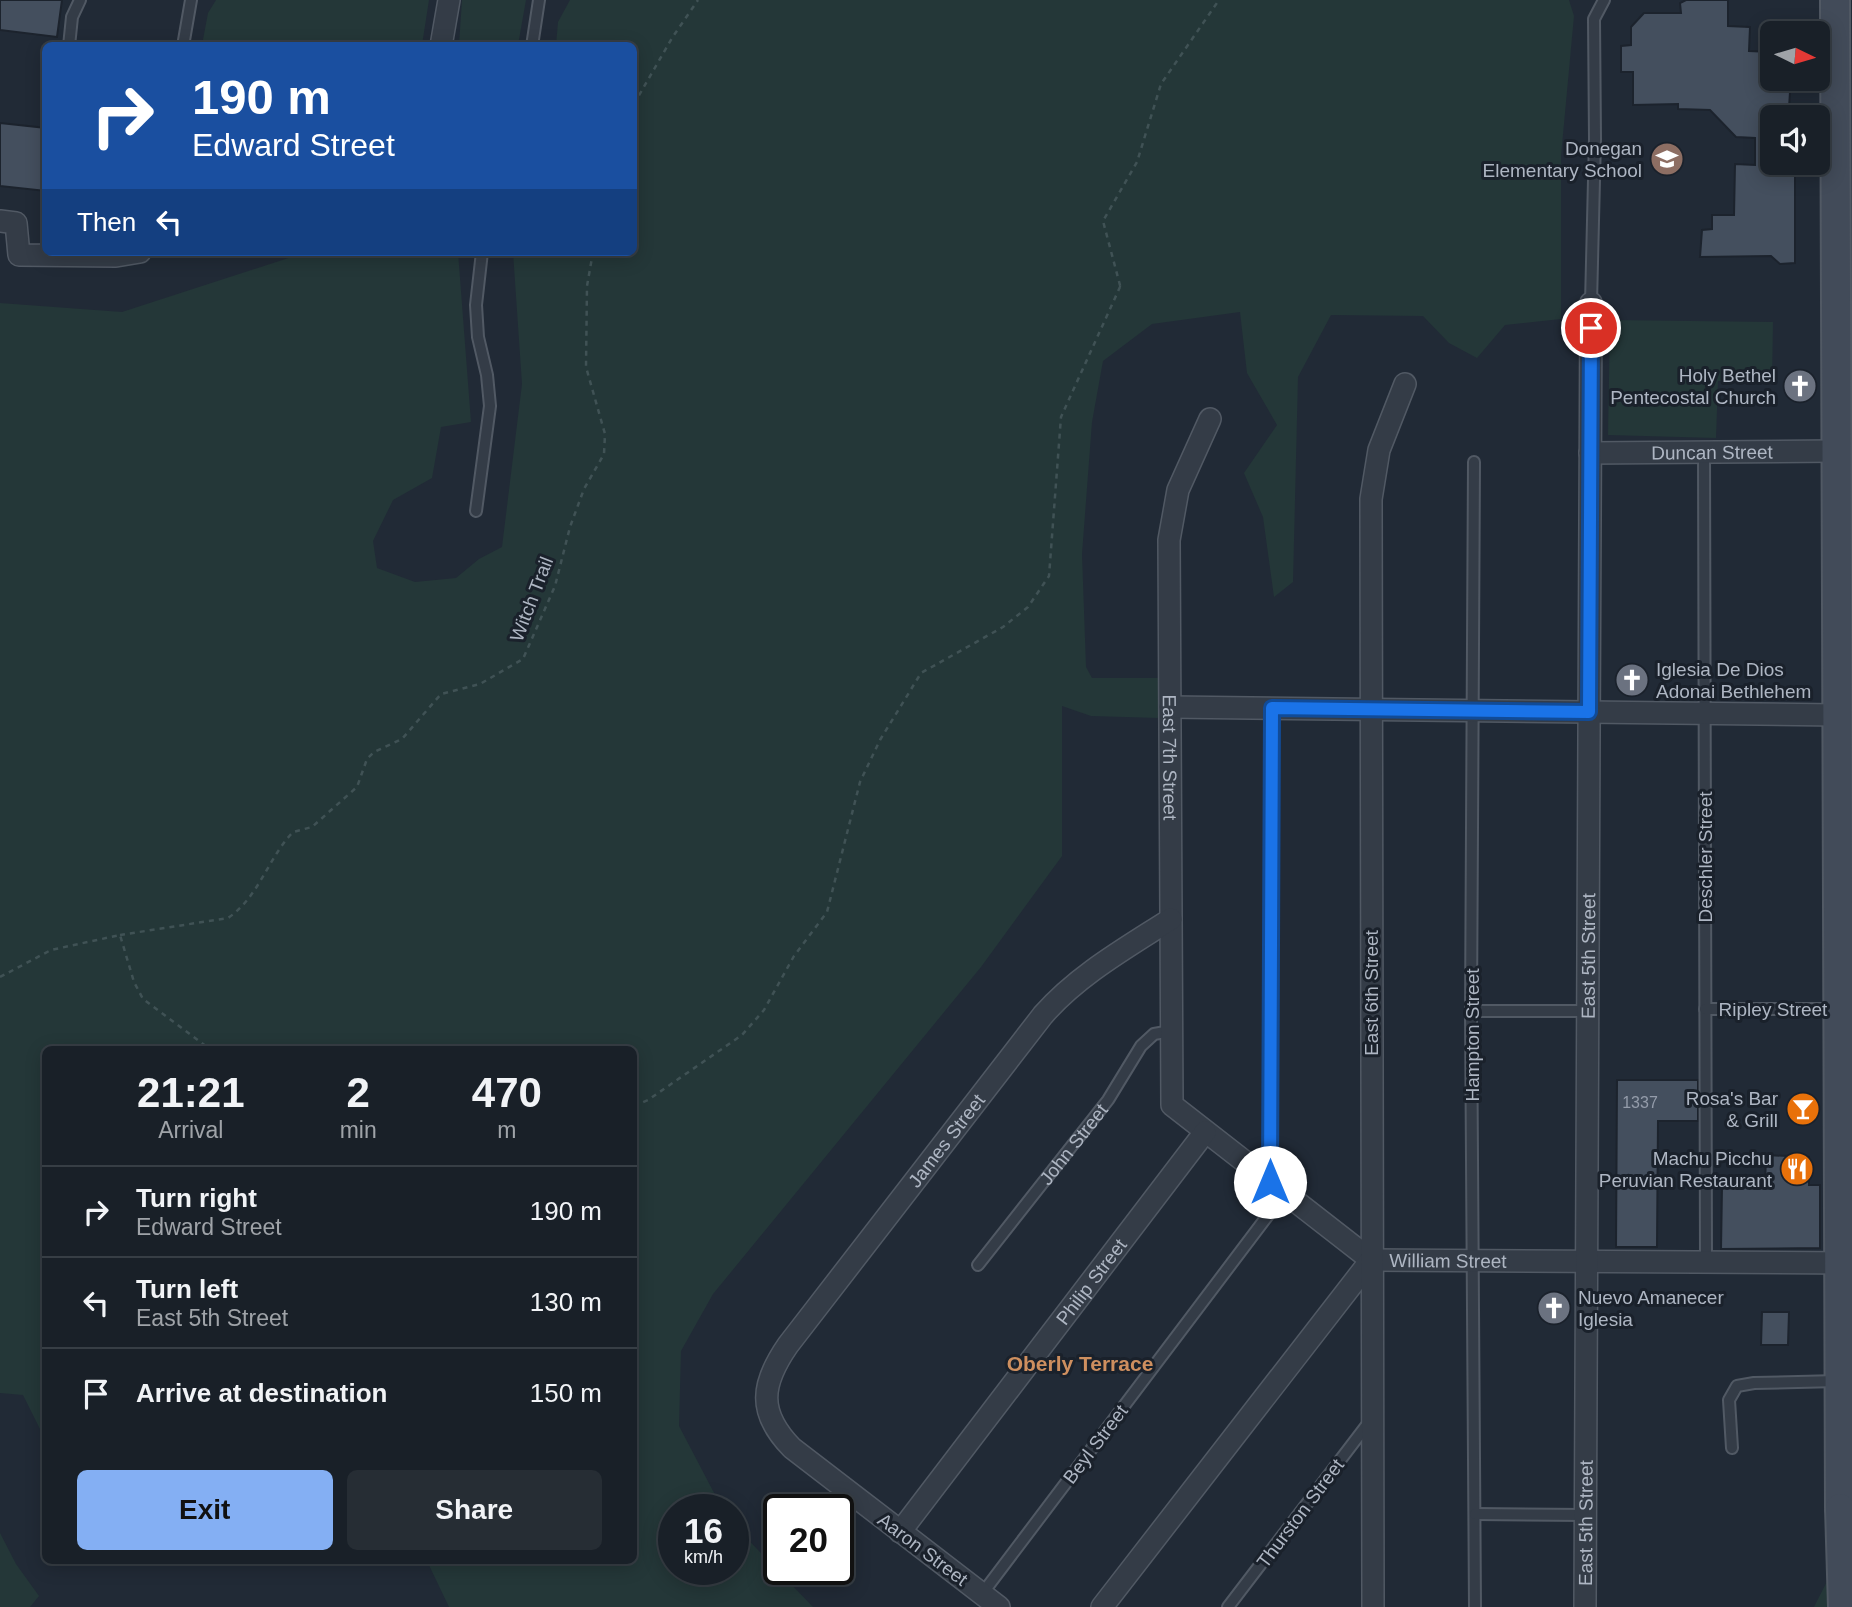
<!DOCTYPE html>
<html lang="en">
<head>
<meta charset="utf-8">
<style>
  body { margin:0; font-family:Helvetica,sans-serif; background:#262d34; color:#f1f3f6; height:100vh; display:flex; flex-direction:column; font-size:26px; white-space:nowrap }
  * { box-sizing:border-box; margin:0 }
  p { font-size:23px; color:#9fa3a8 }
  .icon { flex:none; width:38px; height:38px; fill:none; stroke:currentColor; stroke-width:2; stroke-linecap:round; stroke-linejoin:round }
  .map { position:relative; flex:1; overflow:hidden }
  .panel { position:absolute; left:42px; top:1046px; width:595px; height:518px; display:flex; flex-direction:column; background:#192028; border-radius:10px; box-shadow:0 4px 18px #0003,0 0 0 2px #373e45 }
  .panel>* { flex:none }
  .top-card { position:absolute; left:42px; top:42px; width:595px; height:214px; border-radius:10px; box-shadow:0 4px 18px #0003,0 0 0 2px #373e45; background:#1a4fa0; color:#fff; overflow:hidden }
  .needle { width:46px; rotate:95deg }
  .fabs { position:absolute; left:1760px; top:21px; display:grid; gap:14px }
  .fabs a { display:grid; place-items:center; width:70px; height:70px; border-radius:10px; background:#192028; box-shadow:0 4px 18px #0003,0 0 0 2px #373e45; font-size:35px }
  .speed { position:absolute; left:658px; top:1494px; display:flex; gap:14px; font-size:35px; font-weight:700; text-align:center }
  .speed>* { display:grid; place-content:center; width:91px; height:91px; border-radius:50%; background:#192028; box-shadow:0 4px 18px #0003,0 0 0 2px #373e45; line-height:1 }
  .speed small { font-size:18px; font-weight:400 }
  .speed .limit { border:4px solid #111; border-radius:10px; background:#fff; color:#111 }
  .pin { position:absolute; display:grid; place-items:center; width:60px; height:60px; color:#fff; margin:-30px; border:4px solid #fff; border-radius:50%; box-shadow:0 2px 7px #0007 }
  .me { position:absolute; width:77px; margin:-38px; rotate:0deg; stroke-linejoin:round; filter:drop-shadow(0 0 5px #0008) }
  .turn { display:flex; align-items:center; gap:24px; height:147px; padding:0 35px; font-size:32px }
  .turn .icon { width:91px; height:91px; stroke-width:2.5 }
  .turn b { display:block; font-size:49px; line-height:60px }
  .then { display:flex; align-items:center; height:66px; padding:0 35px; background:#0003; gap:14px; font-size:26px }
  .eta { display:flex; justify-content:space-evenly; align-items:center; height:119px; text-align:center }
  .eta b { font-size:42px; font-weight:700; line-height:49px }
  .action { display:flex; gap:14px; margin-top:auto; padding:14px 35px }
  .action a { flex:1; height:80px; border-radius:10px; background:#84aff3; color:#111; font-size:28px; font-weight:700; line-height:80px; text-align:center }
  .action a+a { background:#262d34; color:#f1f3f6 }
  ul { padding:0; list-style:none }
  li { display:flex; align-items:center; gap:21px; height:91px; padding:0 35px; border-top:2px solid #373e45 }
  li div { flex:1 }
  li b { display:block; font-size:26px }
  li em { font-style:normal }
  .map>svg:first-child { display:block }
  .green { fill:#243738 }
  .building { fill:#444f5e; stroke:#1c232d; stroke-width:2 }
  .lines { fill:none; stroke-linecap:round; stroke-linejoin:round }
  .lane-casing { stroke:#515964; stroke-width:14 }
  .street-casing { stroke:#515964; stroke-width:24 }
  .secondary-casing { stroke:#515964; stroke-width:32 }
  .path { stroke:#405255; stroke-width:2.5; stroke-dasharray:5 5; stroke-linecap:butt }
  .lane { stroke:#343c47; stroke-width:10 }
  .street { stroke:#343c47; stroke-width:21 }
  .secondary { stroke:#424b59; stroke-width:28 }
  .secondary-bridge-casing { stroke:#515964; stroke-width:32; stroke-linecap:butt }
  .secondary-bridge { stroke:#424b59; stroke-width:28 }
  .route-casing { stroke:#114b97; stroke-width:18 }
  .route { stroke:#1a73e8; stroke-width:12 }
  .labels { text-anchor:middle; stroke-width:6; stroke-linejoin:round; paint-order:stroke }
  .number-label { font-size:16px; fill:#949caa }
  .poi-label { font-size:19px; fill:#aeb6c3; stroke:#1a212b; text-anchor:end }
  .street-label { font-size:19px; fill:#aeb6c3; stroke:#1a212b }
  .neighbourhood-label { font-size:21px; font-weight:bold; fill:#ce8f5f; stroke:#1a212b }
</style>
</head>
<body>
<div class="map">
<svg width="1852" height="1607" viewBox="0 0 1852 1607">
  <rect width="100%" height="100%" fill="#212a36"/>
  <path class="green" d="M216,0H429L422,45H202L208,13Z
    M462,0H526L518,45H459Z
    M570,0H1569L1574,16L1561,156V319L1505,325L1477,358L1449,343L1423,316L1331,315L1298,377L1293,582L1274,597L1263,517L1244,473L1277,425L1247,373L1240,312L1152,324L1103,361L1092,422L1082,554L1086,667L1092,678H1162L1159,718L1091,716L1062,706V856L981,967L713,1294L681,1351L679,1426L723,1510H674V1570H733V1524L813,1607H449L427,1561H634V1050H46L45,1439L23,1395L0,1393V303L122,312L307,252H458L471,422L441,427L432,478L393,500L373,541L377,568L415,582L456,578L479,559L502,547L522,384L513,252H634V46L556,45L558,22Z
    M1610,320L1773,322L1772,382L1718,381L1716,438L1608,435Z
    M0,1533L16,1564L39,1596L30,1607H0Z
    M1852,1533L1845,1607H1814L1818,1599Z"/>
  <path class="building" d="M0,0H62L57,37L0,30Z
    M1686,0H1728V26L1750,27L1749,51L1773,52V79H1786L1785,91L1790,92L1789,108L1780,117H1773L1769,149L1773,150V163L1795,164V263L1780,264L1771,256L1700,257L1702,230L1712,229V215H1734L1735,164L1755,165V138L1736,137L1710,110L1678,109V104L1633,105V72H1621V46L1631,45V27L1644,13H1681L1680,3Z
    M0,123L46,128V191L0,186Z
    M1617,1080H1698V1121H1658L1657,1247H1616Z
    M1766,1155L1809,1157V1185H1820V1248L1721,1249L1722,1186H1765Z
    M1762,1312H1789L1788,1345H1761Z"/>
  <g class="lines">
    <defs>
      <g id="lane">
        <path d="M69,46L72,17L80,0"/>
        <path d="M183,46L191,0"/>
        <path d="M532,46L539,0"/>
        <path d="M1591,303L1595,139L1594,19L1604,0"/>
        <path d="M1704,452L1706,1262"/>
        <path d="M1474,462L1471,1011L1475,1607"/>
        <path d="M476,511L490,406L487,375L478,337L476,305L482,252"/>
        <path d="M1705,1009H1837"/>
        <path d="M1471,1011H1588"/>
        <path d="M1270,1181L1272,708"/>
        <path id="s1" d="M978,1265L1108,1100L1141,1046L1154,1034L1171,1031"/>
        <path d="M1732,1448L1729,1400L1737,1386L1754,1383L1838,1381"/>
        <path d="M1475,1514L1585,1515"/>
        <path d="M982,1594L1284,1194"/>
        <path d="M1228,1607L1370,1421"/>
      </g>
      <g id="street">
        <path d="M441,46L449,0"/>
        <path d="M0,221L16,223L19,255L116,256L140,252"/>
        <path id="s2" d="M1210,419L1178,490L1169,540L1172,1105L1371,1260"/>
        <path id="s3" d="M1590,453L1835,451"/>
        <path d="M1170,707L1837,715"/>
        <path id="s4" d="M1371,1260L1851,1263"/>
        <path id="s5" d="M900,1532L1205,1132"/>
        <path id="s6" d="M999,1607L792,1448C757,1412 761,1384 788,1345L1043,1015C1078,975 1126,948 1171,919"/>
        <path d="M1102,1607L1371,1260"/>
        <path d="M1373,1607L1371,499L1379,450L1405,384"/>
        <path id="s7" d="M1585,1607L1591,303"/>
      </g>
      <path id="secondary" d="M1835,0L1840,1508"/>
    </defs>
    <use href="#lane" class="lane-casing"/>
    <use href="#street" class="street-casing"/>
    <use href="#secondary" class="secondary-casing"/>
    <path class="path" d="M634,104L672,38L698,0
      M120,935L228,918C259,897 268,858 293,832L312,827L357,787L367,759L374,752L402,739L441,694L480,684L523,659L555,586L570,527L584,489L604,454L605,434L586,367L587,286L593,252
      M0,977L51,950L120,935L134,982L143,999L211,1050
      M634,1106L648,1100L742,1035L764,1010L794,956L827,912L860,782L880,740L921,673L1003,627L1028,607L1049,576L1061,417L1120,287L1121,289L1103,221L1137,162L1161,84L1219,0"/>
    <use href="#lane" class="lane"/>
    <use href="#street" class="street"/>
    <use href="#secondary" class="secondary"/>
    <defs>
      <path id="secondary-bridge" d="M1840,1508L1843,1607"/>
    </defs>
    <use href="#secondary-bridge" class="secondary-bridge-casing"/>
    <use href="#secondary-bridge" class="secondary-bridge"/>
  </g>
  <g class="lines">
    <defs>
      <path id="route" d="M1270,1182L1272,708L1589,712L1591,328"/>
    </defs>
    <use href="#route" class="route-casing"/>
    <use href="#route" class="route"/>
  </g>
  <defs>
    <symbol id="school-disc" viewBox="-11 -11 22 22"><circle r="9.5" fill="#8d6e63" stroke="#1a212b"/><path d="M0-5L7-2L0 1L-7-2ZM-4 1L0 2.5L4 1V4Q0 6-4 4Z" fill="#fff"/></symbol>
    <symbol id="church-disc" viewBox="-11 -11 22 22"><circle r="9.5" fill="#6b7280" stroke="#1a212b"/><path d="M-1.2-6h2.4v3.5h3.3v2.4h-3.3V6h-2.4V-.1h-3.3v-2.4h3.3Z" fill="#fff"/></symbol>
    <symbol id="bar-disc" viewBox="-11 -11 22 22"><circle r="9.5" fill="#e8710a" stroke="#1a212b"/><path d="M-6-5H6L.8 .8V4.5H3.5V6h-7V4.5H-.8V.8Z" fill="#fff"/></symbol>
    <symbol id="restaurant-disc" viewBox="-11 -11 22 22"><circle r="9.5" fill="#e8710a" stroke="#1a212b"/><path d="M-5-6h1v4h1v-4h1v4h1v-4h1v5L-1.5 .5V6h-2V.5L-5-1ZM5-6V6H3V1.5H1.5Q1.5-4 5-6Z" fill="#fff"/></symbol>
  </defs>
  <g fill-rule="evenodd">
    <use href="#school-disc" x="1648" y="140" width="38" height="38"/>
    <use href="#church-disc" x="1781" y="367" width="38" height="38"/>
    <use href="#church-disc" x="1613" y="661" width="38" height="38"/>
    <use href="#bar-disc" x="1784" y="1090" width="38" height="38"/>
    <use href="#restaurant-disc" x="1778" y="1150" width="38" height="38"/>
    <use href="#church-disc" x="1535" y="1289" width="38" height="38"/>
  </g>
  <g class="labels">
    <g class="number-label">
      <text x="1640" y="1108">1337</text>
    </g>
    <g class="poi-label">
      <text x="1642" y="155">Donegan<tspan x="1642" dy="22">Elementary School</tspan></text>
      <text x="1776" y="382">Holy Bethel<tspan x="1776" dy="22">Pentecostal Church</tspan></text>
      <text x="1656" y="676" text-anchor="start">Iglesia De Dios<tspan x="1656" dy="22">Adonai Bethlehem</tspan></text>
      <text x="1778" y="1105">Rosa's Bar<tspan x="1778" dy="22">&amp; Grill</tspan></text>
      <text x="1772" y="1165">Machu Picchu<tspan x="1772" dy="22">Peruvian Restaurant</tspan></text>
      <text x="1578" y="1304" text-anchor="start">Nuevo Amanecer<tspan x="1578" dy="22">Iglesia</tspan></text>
    </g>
    <g class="street-label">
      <text dy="7" stroke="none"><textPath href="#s3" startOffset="122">Duncan Street</textPath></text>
      <text transform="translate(531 599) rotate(-69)" y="7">Witch Trail</text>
      <text dy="7" stroke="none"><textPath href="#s2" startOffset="346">East 7th Street</textPath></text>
      <text transform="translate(1705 857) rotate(-90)" y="7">Deschler Street</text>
      <text dy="7" stroke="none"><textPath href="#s7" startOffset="651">East 5th Street</textPath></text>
      <text transform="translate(1371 993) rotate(-90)" y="7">East 6th Street</text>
      <text x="1773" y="1016">Ripley Street</text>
      <text transform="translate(1472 1035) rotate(-90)" y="7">Hampton Street</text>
      <text dy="7" stroke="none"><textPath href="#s6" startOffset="635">James Street</textPath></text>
      <text dy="7" stroke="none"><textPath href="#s1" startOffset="154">John Street</textPath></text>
      <text dy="7" stroke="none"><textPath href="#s4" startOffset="77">William Street</textPath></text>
      <text dy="7" stroke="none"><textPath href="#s5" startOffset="315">Philip Street</textPath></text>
      <text transform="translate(1095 1444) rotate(-53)" y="7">Beyl Street</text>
      <text transform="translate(1300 1513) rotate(-53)" y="7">Thurston Street</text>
      <text dy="7" stroke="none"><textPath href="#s7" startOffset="84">East 5th Street</textPath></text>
      <text transform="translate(923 1549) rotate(37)" y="7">Aaron Street</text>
    </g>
    <g class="neighbourhood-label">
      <text x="1080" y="1371">Oberly Terrace</text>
    </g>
  </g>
</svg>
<div class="fabs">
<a><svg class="needle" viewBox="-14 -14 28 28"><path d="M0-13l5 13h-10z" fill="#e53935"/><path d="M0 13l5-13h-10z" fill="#9fa3a8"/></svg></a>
<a><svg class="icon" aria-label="sound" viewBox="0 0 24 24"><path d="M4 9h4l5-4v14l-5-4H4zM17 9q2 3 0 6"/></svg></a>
</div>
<div class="speed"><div>16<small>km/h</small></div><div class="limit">20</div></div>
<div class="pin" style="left:1591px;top:328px;background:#d93025"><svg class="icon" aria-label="arrive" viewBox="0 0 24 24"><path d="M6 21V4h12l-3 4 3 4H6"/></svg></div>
<svg class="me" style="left:1270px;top:1182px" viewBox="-20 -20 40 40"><circle r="19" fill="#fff"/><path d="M0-13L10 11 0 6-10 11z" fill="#1a73e8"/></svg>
<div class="top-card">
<div class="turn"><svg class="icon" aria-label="right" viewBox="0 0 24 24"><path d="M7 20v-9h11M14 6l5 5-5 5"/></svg><div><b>190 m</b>Edward Street</div></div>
<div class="then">Then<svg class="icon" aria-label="left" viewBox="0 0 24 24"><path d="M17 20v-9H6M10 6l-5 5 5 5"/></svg></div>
</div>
<section class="panel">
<div class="eta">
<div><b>21:21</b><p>Arrival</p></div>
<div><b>2</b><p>min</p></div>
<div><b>470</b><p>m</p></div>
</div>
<ul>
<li><svg class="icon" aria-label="right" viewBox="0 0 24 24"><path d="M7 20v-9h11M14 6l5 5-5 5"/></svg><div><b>Turn right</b><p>Edward Street</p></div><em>190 m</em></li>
<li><svg class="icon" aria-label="left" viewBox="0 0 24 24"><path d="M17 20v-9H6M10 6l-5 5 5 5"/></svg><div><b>Turn left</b><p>East 5th Street</p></div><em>130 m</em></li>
<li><svg class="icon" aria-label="arrive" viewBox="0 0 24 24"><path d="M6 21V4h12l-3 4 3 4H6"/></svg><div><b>Arrive at destination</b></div><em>150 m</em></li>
</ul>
<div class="action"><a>Exit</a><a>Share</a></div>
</section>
</div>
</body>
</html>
